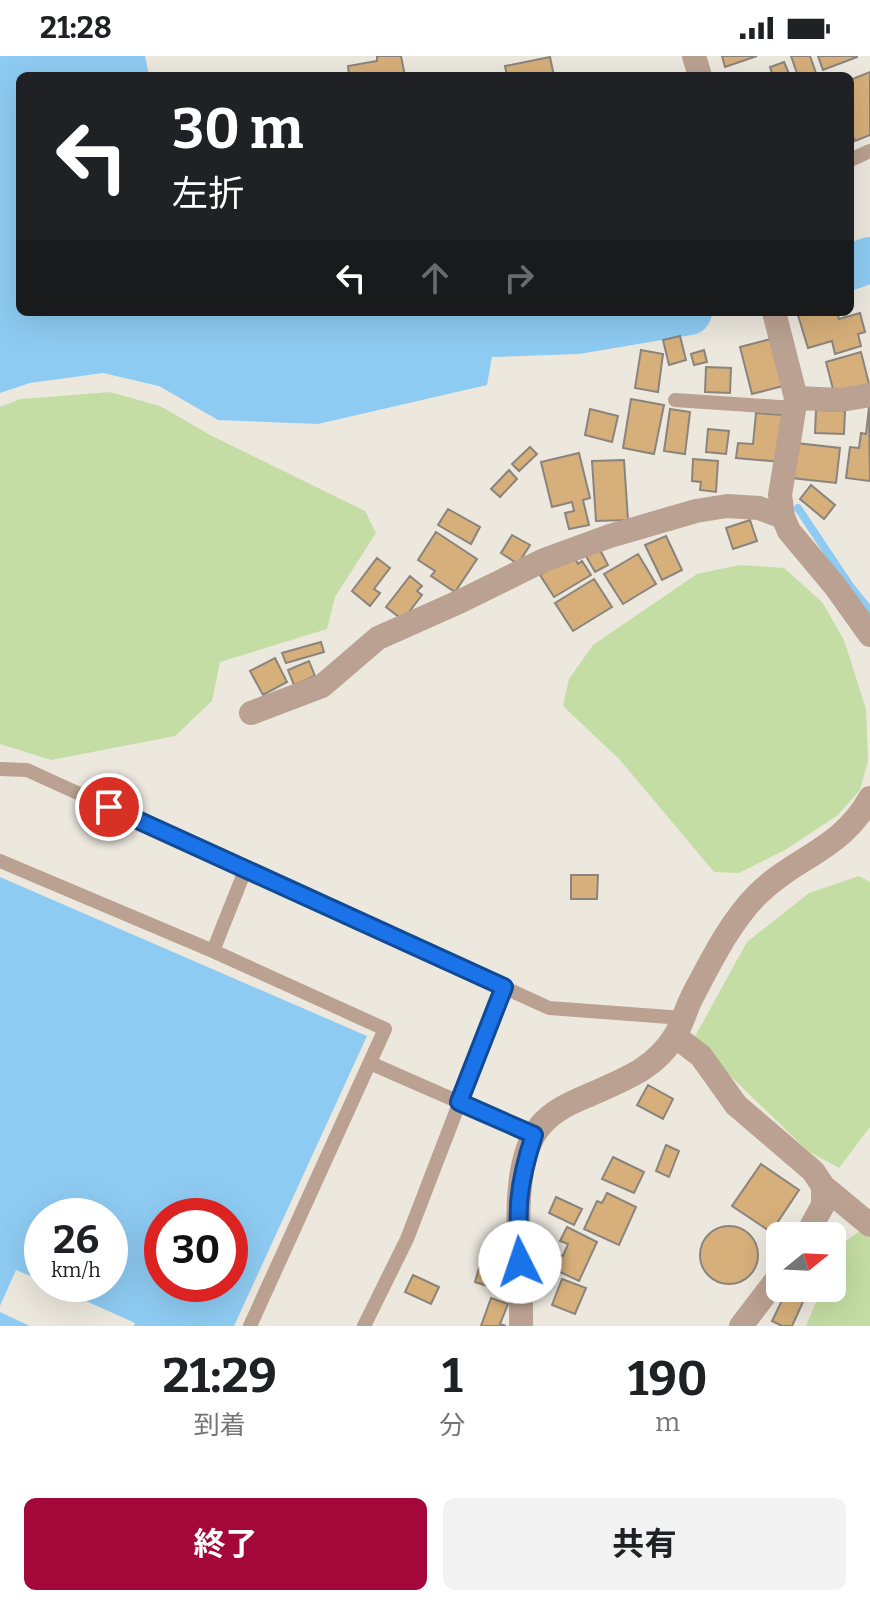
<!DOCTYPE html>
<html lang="ja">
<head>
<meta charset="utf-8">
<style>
  body { margin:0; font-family:Bitter,"Noto Sans JP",serif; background:#f2f2f2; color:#202124; height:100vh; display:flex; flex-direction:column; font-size:30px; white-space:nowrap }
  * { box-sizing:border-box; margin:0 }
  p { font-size:26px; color:#757577 }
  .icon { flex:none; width:44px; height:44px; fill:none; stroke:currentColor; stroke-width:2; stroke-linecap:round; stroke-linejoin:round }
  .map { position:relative; height:1270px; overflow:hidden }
  .side { display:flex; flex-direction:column; background:#fff; flex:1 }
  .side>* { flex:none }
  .guide { position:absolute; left:16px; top:16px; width:838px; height:244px; border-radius:12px; box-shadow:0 8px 32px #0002; background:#202124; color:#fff; overflow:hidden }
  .needle { width:52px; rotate:72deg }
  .tools { position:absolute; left:766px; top:1166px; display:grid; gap:16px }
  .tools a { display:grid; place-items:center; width:80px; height:80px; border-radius:12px; background:#fff; box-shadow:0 8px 32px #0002; font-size:40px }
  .speed { position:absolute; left:24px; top:1142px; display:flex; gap:16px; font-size:40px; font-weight:700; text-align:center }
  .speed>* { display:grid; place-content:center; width:104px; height:104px; border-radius:50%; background:#fff; box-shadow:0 8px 32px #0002; line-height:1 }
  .speed small { font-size:20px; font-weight:400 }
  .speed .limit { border:12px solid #d22; background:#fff; color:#111 }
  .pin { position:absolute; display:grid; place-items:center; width:68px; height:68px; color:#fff; margin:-34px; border:4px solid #fff; border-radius:50%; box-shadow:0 2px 8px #0007 }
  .me { position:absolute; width:88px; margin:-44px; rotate:356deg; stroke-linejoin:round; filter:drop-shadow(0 0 6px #0008) }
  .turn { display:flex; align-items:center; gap:28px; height:168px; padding:0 24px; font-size:36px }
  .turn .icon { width:104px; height:104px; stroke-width:2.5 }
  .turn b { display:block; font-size:56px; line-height:68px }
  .lanes { display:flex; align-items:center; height:76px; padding:0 24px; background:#0003; justify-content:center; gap:40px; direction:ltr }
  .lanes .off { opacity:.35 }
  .eta { display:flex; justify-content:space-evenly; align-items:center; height:136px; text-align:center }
  .eta b { font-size:48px; font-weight:700; line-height:56px }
  .primary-button { display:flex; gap:16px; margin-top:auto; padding:16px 24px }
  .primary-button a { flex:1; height:92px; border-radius:12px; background:#a4083a; color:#fff; font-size:32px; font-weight:700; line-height:92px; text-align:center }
  .primary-button a+a { background:#f2f2f2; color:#202124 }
  .status { display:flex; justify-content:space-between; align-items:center; height:56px; padding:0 40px; background:#fff; direction:ltr }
  .status svg { height:22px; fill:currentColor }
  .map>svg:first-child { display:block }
  .green { fill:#c4dda4 }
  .water { fill:#8ecbf2; fill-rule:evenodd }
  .pier { fill:#ece8de }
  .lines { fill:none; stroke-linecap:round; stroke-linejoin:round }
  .stream { stroke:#8ecbf2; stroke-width:8 }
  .river { stroke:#8ecbf2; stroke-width:46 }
  .building { fill:#d6af7a; stroke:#8a847d; stroke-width:2 }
  .service { stroke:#baa191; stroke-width:14 }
  .minor { stroke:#baa191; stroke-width:24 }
  .route-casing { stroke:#114b97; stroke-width:20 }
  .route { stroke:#1a73e8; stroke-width:14 }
</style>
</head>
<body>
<div class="status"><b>21:28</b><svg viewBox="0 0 49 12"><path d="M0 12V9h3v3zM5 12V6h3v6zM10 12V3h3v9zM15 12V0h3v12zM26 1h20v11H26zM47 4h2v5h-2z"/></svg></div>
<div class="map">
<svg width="870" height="1270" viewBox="0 0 870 1270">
  <rect width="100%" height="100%" fill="#ece8de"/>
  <path class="green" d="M110,336L160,350L212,380L365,455L376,477L335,541L327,573L220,606L212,645L175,680L51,704L0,688V351L21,343Z
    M739,509L784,512L822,546L844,584L866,653L868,705L860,734L838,759L785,794L739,817L714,816L620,704L563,650L569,623L593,589L697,518Z
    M859,820L870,826V1071L839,1112L808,1095L693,984L747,886L809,837Z
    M862,1174L870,1181V1270H806L822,1232H832C832,1199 834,1191 862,1174Z"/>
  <path class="water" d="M0,0H145L149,20H20V256H496V278L487,329L318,368L218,364L159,330L103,317L30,327L0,337Z
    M0,821L367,980L234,1270H0ZM42,1160H110V1228H42ZM162,1160H230V1228H162Z"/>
  <path class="pier" d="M16,1214L42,1225V1228H48L135,1267L134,1270H30L0,1256V1250Z"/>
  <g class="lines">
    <path class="stream" d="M798,452L850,530L870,555"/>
    <path class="river" d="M850,211L870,204
      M496,278L577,275L689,256"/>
  </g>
  <path class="building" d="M377,0H401L405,20H349L348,10L377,5Z
    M722,0H757L725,11Z
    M791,0H810L817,20H798Z
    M818,0H857V1L823,14Z
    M550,1L554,20H507L505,10Z
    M784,6L790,20H773L770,11Z
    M870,16V79L855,85L850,73V24Z
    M797,256H837L839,263L860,257L865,276L858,278L861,290L835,298L832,285L808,292Z
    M680,280L686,304L669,309L663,284Z
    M771,283L783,330L752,338L740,291Z
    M641,294L663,298L658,336L635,332Z
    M704,294L707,306L694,309L691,298Z
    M861,296L869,328L834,337L826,306Z
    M706,311L731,312L730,337L705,336Z
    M631,343L664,349L654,398L623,392Z
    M869,351L870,425L846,422L850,391L859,392L861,377L866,378Z
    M590,353L618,360L612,386L585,379Z
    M670,353L690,356L685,398L664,395Z
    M816,354L845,355L844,378L815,377Z
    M756,357L784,359L780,406L736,402L738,387L753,388Z
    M708,373L729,375L726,398L706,396Z
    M796,387L840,392L836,427L792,422Z
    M530,391L537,398L519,415L512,408Z
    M579,397L590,442L583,444L589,469L569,473L565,457L574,455L572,446L552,451L541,406Z
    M693,403L718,405L716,436L700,434L701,426L692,425Z
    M624,404L628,464L596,465L592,405Z
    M509,414L517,423L500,441L491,433Z
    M811,429L835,449L824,463L800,443Z
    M448,453L480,471L471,488L438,469Z
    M750,464L757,485L733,493L726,472Z
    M436,476L477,503L455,536L431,520L435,515L418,504Z
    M512,479L530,489L518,508L501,497Z
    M666,480L682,514L662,524L645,489Z
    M597,488L608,509L595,516L583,495Z
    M572,498L578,508L582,505L591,519L554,541L540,519Z
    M638,498L656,528L623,548L604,518Z
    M377,502L390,512L374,533L380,537L370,550L352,535Z
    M410,520L422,530L417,535L422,539L403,564L386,551Z
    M594,523L612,551L573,575L555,547Z
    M321,586L324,596L286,607L282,597Z
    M275,602L287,626L263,639L250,615Z
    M309,605L315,620L294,629L288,614Z
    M571,819H598L597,843H571Z
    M648,1029L673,1043L663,1063L637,1049Z
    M666,1089L679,1095L669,1121L656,1115Z
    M613,1101L644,1116L634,1137L602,1123Z
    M761,1108L799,1134L771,1176L732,1150Z
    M607,1137L636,1151L619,1189L584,1173L597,1145L602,1147Z
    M556,1141L582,1153L574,1169L549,1157Z
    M700 1199a29 29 0 1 1 58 0a29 29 0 1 1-58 0Z
    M567,1171L597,1186L579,1225L541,1207L548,1193L563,1200L568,1188L560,1185Z
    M481,1205L501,1211L494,1232L475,1226Z
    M413,1219L439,1231L431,1248L405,1236Z
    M562,1223L586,1232L575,1258L552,1249Z
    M788,1232H801L808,1235L792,1270H782L772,1265Z
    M491,1242L508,1248L500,1268L506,1270H481Z"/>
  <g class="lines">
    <path class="service" d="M850,104L870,95
      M675,344L794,352
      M0,713L27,714L549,952L683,962
      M0,805L213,895L385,973L250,1270
      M213,895L246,812
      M370,1007L534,1079
      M364,1270L407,1183L504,931"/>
    <path class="minor" d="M694,0L700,20
      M774,256L796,342L780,439L783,461L789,475L835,530L870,579
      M796,342L841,344L870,339
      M251,657L322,630L378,582L461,545L544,504L610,480L696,455L727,450L759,452L783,461
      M675,980L701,1000L736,1049L813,1115L823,1130V1149L806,1180
      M823,1130L870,1169
      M521,1270C523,1217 505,1110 541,1069C553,1055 570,1047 587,1040C622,1024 653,1015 675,980C682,968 686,953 692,941C710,907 730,866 757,839C795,801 841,794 870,742
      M741,1270L780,1219"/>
  </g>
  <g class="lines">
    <defs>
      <path id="route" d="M109,751L504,931L459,1046L534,1079C517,1131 517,1153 520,1206"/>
    </defs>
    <use href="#route" class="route-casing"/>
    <use href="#route" class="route"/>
  </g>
</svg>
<div class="tools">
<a><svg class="needle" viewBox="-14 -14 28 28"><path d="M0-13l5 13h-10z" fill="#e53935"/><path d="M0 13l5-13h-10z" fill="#757577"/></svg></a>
</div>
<div class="speed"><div>26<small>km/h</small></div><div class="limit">30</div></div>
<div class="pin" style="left:109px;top:751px;background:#d93025"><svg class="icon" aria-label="arrive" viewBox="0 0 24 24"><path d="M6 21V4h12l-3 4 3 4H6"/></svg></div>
<svg class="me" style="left:520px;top:1206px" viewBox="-20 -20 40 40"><circle r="19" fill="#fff"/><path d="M0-13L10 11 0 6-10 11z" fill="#1a73e8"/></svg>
<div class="guide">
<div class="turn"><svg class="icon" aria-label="left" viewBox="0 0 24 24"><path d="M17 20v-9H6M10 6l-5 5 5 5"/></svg><div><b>30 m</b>左折</div></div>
<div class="lanes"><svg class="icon" aria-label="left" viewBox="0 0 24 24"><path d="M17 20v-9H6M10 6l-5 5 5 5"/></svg><svg class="icon off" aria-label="ahead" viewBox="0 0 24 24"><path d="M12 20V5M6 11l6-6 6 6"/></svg><svg class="icon off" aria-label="right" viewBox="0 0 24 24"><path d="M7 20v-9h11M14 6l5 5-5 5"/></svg></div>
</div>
</div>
<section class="side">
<div class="eta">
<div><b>21:29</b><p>到着</p></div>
<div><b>1</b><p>分</p></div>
<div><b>190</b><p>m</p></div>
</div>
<div class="primary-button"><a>終了</a><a>共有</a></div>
</section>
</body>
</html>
